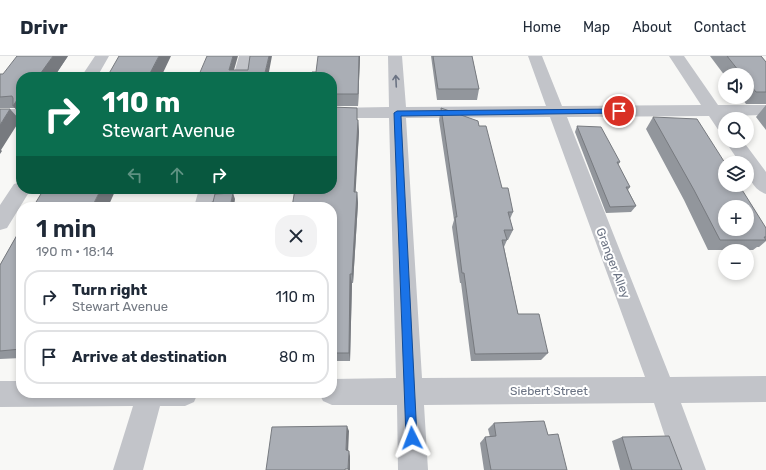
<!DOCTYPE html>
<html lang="en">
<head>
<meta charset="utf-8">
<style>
  body { margin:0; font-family:Rubik,sans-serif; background:#f2f2f3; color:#1f2937; height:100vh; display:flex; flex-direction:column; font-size:15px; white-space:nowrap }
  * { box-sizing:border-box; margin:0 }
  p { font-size:13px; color:#747a83 }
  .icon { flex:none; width:22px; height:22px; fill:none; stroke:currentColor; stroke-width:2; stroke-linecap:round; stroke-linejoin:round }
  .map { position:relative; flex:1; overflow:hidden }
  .details { position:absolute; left:16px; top:146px; width:321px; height:196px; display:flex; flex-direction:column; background:#fff; border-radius:16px; box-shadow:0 2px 6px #0003 }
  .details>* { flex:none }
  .hud { position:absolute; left:16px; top:16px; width:321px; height:122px; border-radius:16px; box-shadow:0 2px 6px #0003; background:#0b6e4f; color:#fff; overflow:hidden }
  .controls { position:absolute; left:718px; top:12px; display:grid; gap:8px }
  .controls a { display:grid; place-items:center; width:36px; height:36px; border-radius:50%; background:#fff; box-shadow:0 2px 6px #0003; font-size:20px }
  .pin { position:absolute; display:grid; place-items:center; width:34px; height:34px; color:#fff; margin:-17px; border:2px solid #fff; border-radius:50%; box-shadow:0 1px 4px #0007 }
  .me { position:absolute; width:44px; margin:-22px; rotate:357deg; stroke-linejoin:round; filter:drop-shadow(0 0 3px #0008) }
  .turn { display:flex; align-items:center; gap:14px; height:84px; padding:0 20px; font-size:18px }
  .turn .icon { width:52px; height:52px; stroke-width:2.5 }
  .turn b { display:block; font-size:28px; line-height:34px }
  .lanes { display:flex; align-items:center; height:38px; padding:0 20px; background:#0003; justify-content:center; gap:20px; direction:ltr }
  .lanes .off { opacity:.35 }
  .round { display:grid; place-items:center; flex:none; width:42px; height:42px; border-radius:16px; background:#f2f2f3 }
  .overview { display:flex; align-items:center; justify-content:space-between; height:68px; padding:0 20px }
  h1 { font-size:24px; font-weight:600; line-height:30px }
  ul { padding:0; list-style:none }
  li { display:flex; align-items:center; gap:12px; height:54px; margin:0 8px 6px; padding:0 12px; border:2px solid #e0e1e3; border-radius:16px }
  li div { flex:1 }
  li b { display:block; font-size:15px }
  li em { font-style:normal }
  header { display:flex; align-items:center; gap:24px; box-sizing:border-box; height:56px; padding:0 20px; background:#fff; border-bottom:1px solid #e0e1e3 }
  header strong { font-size:19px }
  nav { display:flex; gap:22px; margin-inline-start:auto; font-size:14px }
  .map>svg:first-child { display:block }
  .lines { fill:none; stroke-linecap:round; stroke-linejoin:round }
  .minor { fill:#c2c4c9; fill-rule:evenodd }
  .wall { fill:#92969c }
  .shaded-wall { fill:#777a7f }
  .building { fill:#aaaeb5; stroke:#777a7f; fill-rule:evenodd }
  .oneway { stroke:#6b7383 }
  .route { fill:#1a73e8; stroke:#114b97 }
  .labels { text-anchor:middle; stroke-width:4; stroke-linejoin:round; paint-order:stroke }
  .street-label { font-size:12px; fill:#6b7383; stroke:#fff }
</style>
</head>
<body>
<header>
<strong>Drivr</strong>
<nav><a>Home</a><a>Map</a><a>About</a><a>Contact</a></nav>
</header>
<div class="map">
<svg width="766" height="414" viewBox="0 0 766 414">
  <rect width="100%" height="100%" fill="#f8f8f6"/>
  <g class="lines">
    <path class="minor" d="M95,0H109L97,21H81Z
      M239,0H253L249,21H233Z
      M388,0H402L406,51L546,50L528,0H542L562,50L701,49L669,0H684L718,49H766V59L726,60L728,63H725V77L719,75L709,60L567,61L670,321L766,320V346L681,347L706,414H676L654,347L424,349L428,414H398L397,349H332L323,345L319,337H332V323L396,322L389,62H332V52L389,51ZM550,61L645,321L422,322L406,62Z
      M0,53H21V63H0Z
      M725,85H743L766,116V138C753,134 747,120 747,107H740Z
      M21,126V133H31L7,172L0,174V149L14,128Z
      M199,133H219L214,151H194Z
      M0,325H21V337H198L194,346L185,350H160L143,414H113L133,350L0,351Z"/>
  </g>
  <path class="wall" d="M68,0L54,21H21V59L15,52H0V18H3Z
    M360,0L358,50H332V21L316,16Z
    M431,0H472L479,33L477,44H437Z
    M710,0H761L766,6V48H746L741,41H747V19H725V20Z
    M766,49V74L756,61Z
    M441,52L479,70L502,132L513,156L510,163L513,174L508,184H507L504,191L518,258L548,297L541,304L471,305L461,227H460L452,171L454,164L439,64Z
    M653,61L766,172V185L759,191H757L753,194H708L684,144L646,73Z
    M358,64L359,76L355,136H357L358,147L353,227H352L350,305H332V151Z
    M577,70L620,106L618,109L630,131L628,134L636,150L631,156L606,157L575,76Z
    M21,172V302L0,303V209Z
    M494,367L548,379L567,414H484L480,387L485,381H490L488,373Z
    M622,381L682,414H620L612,385Z"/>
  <path class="shaded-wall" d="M53,0H68L54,21H38Z
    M159,0H171L161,21H148Z
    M233,0H238L232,21L229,14Z
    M269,0H272L268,21H264Z
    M359,0H360L358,50V38Z
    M21,38V59L13,50Z
    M10,53L20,64L1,94L2,95L0,98V69Z
    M358,64L359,76L355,147L354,136Z
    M101,133H116L108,151H92Z
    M357,136L358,147L353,227L352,218Z
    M233,137L235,143L234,151H230Z
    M350,218L352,227L350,305L349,297Z
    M347,370L349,375L348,398L346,394Z
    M349,395L350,400V414H348V413Z"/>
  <path class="building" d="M17,0H53L38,21H21V38L13,50V42L12,40L0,41V18H3Z
    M119,0H159L148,21H107Z
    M207,0H233L229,14H248L250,0H269L264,21H198Z
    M318,0H359L358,38H332V21H311L312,16H316Z
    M433,0H472L479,33H438Z
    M727,0H761L766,6V36H756L747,25V19H742Z
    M332,51L357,52V64H358L354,136H357L352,218H350L349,297H332V151H292L295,133H332Z
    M441,52L478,65L479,70H486L502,132H508L513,156H508L513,174H504L507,184H502L518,258H539L548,297L475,298L464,217H462L455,161H457Z
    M0,53H10L0,69Z
    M653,61L697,63L725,107V129H739L766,172V181H764L766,184H720L694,134ZM725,151H747V173H725Z
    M577,70L601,71L620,106H617L630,131H626L636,150L610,151Z
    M44,133H101L92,151H33Z
    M233,137L230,151H208L209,147L213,146L215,138Z
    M21,172V293L0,295V209Z
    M544,365L548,379L558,378L567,414H491L485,381L496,380L494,367Z
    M347,370L346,394L349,395L348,413H345V414H266L272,371Z
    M669,380L682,414H632L622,381Z"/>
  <defs><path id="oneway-shaft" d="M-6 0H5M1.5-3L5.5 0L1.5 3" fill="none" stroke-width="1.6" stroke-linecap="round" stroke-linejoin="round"/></defs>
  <use class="oneway" href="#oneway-shaft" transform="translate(396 25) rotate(-93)"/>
  <path class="route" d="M619,53L621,54V57L401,60L417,382L416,386L412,388L408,386L406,382L394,57L397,55Z"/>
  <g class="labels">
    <g class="street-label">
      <text transform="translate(613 207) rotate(69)" y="4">Granger Alley</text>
      <text x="549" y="339">Siebert Street</text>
    </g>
  </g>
</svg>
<div class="controls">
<a><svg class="icon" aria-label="sound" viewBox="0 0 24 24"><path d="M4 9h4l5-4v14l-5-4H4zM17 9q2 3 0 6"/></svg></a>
<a><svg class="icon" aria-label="search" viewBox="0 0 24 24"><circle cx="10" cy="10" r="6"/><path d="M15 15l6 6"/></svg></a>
<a><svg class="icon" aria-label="layers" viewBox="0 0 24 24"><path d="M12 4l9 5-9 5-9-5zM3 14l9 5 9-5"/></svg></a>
<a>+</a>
<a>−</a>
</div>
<div class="pin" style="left:619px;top:55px;background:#d93025"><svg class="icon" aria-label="arrive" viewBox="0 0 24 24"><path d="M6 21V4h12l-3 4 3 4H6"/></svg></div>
<svg class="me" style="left:412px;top:382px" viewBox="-20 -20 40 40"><path d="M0-17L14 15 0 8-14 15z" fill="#1a73e8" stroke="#fff" stroke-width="4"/></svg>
<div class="hud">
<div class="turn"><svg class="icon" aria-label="right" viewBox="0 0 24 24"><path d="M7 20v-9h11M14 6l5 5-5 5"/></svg><div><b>110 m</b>Stewart Avenue</div></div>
<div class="lanes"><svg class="icon off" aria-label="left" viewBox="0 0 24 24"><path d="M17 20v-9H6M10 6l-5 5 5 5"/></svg><svg class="icon off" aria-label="ahead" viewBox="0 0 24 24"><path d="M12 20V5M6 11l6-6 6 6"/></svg><svg class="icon" aria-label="right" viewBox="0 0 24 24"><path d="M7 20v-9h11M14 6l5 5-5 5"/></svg></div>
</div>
<section class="details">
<div class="overview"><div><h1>1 min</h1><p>190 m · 18:14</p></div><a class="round"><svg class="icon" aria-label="close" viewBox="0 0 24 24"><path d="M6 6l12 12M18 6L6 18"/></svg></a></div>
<ul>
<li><svg class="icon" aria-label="right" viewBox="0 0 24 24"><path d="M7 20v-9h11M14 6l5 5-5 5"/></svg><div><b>Turn right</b><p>Stewart Avenue</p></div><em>110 m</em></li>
<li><svg class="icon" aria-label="arrive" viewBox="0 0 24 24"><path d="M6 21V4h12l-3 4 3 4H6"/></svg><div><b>Arrive at destination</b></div><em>80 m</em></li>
</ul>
</section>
</div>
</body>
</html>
